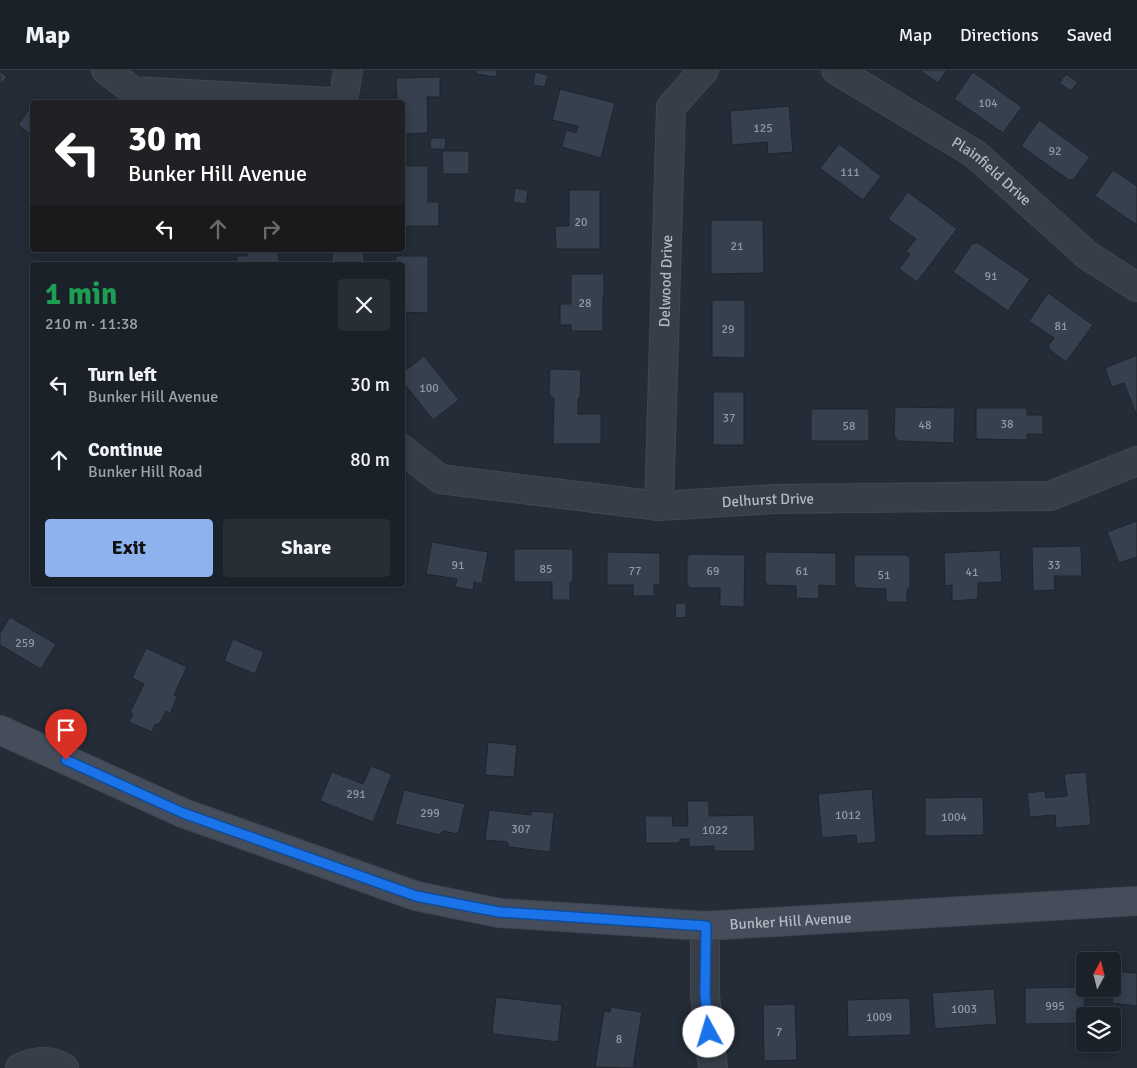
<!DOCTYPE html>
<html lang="en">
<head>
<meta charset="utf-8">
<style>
  body { margin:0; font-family:Signika,sans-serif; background:#272e35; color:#f1f3f6; height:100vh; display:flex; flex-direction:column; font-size:19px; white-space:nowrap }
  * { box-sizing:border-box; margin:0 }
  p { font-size:16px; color:#9fa3a8 }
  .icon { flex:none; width:28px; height:28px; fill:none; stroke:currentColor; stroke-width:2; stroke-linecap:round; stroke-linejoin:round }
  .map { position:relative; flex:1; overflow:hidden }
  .panel { position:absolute; left:30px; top:192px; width:375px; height:325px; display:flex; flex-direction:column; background:#1a2129; border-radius:5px; box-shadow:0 2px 12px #0003,0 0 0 1px #383e46 }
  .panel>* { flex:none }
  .guide { position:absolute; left:30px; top:30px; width:375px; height:152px; border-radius:5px; box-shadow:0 2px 12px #0003,0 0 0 1px #383e46; background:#202124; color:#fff; overflow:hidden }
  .needle { width:32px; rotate:7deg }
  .tools { position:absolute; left:1076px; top:882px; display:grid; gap:10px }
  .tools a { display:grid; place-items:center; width:45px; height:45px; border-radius:5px; background:#1a2129; box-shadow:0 2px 12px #0003,0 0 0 1px #383e46; font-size:25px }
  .pin { position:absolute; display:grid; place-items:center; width:42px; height:42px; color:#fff; margin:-51px -21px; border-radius:50% 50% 50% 0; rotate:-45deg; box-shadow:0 0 5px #0007 }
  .pin .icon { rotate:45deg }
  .me { position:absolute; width:55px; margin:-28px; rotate:354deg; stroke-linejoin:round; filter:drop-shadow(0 0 4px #0008) }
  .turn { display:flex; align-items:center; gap:18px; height:105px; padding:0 15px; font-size:22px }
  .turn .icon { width:65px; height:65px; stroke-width:2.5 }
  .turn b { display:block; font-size:35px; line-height:42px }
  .lanes { display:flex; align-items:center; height:48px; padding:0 15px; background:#0003; justify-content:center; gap:25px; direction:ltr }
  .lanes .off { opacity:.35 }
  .round { display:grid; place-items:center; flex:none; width:52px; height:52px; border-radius:5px; background:#272e35 }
  .head { display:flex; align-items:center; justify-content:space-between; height:85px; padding:0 15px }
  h1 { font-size:30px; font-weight:700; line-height:38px; color:#1e9e55 }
  .primary-button { display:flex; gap:10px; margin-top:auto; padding:10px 15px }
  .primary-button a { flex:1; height:58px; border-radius:5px; background:#8db2ed; color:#111; font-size:20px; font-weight:700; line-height:58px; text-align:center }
  .primary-button a+a { background:#272e35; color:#f1f3f6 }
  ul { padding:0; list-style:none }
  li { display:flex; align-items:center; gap:15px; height:75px; padding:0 15px }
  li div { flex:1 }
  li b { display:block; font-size:19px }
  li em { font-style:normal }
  header { display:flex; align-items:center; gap:30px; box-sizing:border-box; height:70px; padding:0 25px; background:#1a2129; border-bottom:1px solid #383e46 }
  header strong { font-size:24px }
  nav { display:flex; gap:28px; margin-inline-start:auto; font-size:18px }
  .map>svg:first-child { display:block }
  .building { fill:#36404e; stroke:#1e252f }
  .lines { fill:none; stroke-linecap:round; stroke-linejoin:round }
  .street-casing { stroke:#404751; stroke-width:30 }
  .secondary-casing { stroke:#404751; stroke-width:30 }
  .street { stroke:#373e48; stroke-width:28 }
  .secondary { stroke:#454d5a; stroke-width:28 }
  .route-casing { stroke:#114b97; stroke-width:12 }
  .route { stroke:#1a73e8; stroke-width:9 }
  .labels { text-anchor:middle; stroke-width:5; stroke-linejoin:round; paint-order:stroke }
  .number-label { font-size:12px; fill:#9199a4 }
  .street-label { font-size:15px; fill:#b2b9c4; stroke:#1c232c }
</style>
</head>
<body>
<header>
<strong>Map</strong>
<nav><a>Map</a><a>Directions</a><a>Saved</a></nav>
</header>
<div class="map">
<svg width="1137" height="998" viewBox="0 0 1137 998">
  <rect width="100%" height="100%" fill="#232c37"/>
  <path class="building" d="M476,0H497L496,7L476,4Z
    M919,0H947L938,13Z
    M0,1L7,7L0,15Z
    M535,2L548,5L545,17L533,15Z
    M973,2L1022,37L1003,63L954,29Z
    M1066,4L1078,12L1071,21L1059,13Z
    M440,7V27H427L428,63L402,64V32H397L396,8Z
    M560,19L615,33L601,88L562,77L566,60L576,63L578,56L552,50Z
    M32,35V65L18,55Z
    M789,36L793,82L768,84L767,72L732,75L730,41Z
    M1039,50L1090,87L1074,109L1069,110L1021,76Z
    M432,68H446L445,79H431L430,72Z
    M839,74L881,106L863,130L820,98Z
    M442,81H469V104H443Z
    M402,96H428V132H439V156H402Z
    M1113,100L1137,116V155L1095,126Z
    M515,118L528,120L526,134L513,132Z
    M569,120H600V179H556L555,156H569Z
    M908,122L957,159L917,212L899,199L910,184L906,181L916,169L888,149Z
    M711,150H763L764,203L711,204Z
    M978,173L1030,209L1008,241L953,202L972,174Z
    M247,180H278L279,195H237V186H247Z
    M396,186H428V243L402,242V195H396Z
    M571,204H604V226L603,228V261H571V255H560V234H571Z
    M1048,223L1093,255L1066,292L1050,280L1048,276L1054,268L1029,251Z
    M712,230H745V288L712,287Z
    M1137,285V346L1124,313L1112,317L1105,298Z
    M424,286L459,330L433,350L402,311V303Z
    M550,299L581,300L580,327L578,329V344H601V374H553L554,328L549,325Z
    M713,322H744V375H713Z
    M895,337L955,338L954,373L898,371L894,366Z
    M976,338H1027V345H1043V364H1027V370L976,369Z
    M811,339H869V371H811Z
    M1137,451V487L1119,493L1107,462Z
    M402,462L408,465L402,474Z
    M432,472L488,482L482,514L474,512L473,520L455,517L457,509L426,504Z
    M1081,476L1082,506H1054L1055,520L1033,521L1032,477Z
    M514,479H573V512H570V530H552V512H514Z
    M1000,480L1002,512L978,513V529L952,531V515L945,516L944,483Z
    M607,482L660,483V515H654V526H633V515H607Z
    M765,482L836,483V516L819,515V529L796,528V516L769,515L765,513Z
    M689,484L745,485L744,537L720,536V518H690L687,514V488Z
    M854,485H907L910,489V518L907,520V532H886V519L857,518L854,514Z
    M676,533H686V547L675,548Z
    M10,547L56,574L41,599L0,575V563Z
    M233,569L264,582L255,604L224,591Z
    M146,578L187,597L174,625L177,627L170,644L166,641L160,653L155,655L152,662L129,652L133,644L130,642L144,614L132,608Z
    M488,672L517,675L514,707L485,705Z
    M371,696L392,704L373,752L320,731L332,702L363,714Z
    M1086,702L1091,755L1056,758L1055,745L1030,747L1027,723L1045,721L1046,728L1067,726L1064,704Z
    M872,719L876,772L857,774L856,765L822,768L818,724Z
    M404,720L465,734L458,764L443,761L440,765L395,754Z
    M983,727L984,765L925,766V728Z
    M687,731H709V746L754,745L755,781H714V776L689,777V769H681L679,773H646L645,746H672L673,756H688Z
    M489,740L531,745V741L554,743L550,782L509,777L507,772L485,770Z
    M1115,901L1137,903V936L1112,933Z
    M1084,917L1085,953L1025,954V918Z
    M994,919L997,954L935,959L932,923Z
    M496,927L562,935L558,972L495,964L492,962Z
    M910,928L911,965L848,967L847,930Z
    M795,934L797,990L764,991L763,935Z
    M611,937L642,942L633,998L595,997L604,941L610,942Z"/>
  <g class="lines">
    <defs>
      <g id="street">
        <path d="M106,0L133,21L330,32"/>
        <path id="s1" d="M836,0L975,84L1087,185L1137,217"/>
        <path d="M343,32L348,0"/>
        <path d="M348,180V195"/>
        <path id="s2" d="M402,379L440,409L659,436L774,429L1050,426L1137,391"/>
        <path id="s3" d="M659,436L671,37L704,0"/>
        <path d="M705,856V925L713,998"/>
        <path d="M20,998C34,991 50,989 64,998"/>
      </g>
      <g id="secondary">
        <path id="s4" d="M0,660L183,743L416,826L499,843L705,856L1137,831"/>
      </g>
    </defs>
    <use href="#street" class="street-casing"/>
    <use href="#secondary" class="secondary-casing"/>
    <use href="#street" class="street"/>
    <use href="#secondary" class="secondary"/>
  </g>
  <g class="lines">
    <defs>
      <path id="route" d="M66,690L183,743L416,826L499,842L706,856L705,925L709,962"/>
    </defs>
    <use href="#route" class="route-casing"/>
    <use href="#route" class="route"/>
  </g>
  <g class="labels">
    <g class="number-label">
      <text x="988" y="37">104</text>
      <text x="763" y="62">125</text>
      <text x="1055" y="85">92</text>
      <text x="850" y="106">111</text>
      <text x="581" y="156">20</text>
      <text x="737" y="180">21</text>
      <text x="991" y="210">91</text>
      <text x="585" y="237">28</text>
      <text x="1061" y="260">81</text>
      <text x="728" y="263">29</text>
      <text x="429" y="322">100</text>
      <text x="729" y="352">37</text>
      <text x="1007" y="358">38</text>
      <text x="925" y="359">48</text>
      <text x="849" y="360">58</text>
      <text x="458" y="499">91</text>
      <text x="1054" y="499">33</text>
      <text x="546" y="503">85</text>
      <text x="635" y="505">77</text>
      <text x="713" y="505">69</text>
      <text x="802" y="505">61</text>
      <text x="972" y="506">41</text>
      <text x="884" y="509">51</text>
      <text x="25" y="577">259</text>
      <text x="356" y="728">291</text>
      <text x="430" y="747">299</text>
      <text x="848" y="749">1012</text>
      <text x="954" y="751">1004</text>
      <text x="521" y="763">307</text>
      <text x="715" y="764">1022</text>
      <text x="1055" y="940">995</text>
      <text x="964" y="943">1003</text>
      <text x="879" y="951">1009</text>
      <text x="779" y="966">7</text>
      <text x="619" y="973">8</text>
    </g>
    <g class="street-label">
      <text dy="5" stroke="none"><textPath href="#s1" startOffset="186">Plainfield Drive</textPath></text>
      <text dy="5" stroke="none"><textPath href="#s3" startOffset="225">Delwood Drive</textPath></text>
      <text dy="5" stroke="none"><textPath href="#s2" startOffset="378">Delhurst Drive</textPath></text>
      <text dy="5" stroke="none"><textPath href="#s4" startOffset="825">Bunker Hill Avenue</textPath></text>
    </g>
  </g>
</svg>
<div class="tools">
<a><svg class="needle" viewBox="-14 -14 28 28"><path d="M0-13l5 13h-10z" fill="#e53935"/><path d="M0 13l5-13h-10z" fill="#9fa3a8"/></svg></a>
<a><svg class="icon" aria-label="layers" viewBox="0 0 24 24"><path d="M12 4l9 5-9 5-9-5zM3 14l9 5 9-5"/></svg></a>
</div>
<div class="pin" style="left:66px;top:690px;background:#d93025"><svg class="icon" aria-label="arrive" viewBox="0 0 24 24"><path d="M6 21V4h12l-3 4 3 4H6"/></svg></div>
<svg class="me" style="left:709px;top:962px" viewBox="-20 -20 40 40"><circle r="19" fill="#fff"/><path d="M0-13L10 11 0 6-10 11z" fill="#1a73e8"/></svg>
<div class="guide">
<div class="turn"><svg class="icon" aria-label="left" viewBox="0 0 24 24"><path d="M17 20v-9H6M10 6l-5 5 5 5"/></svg><div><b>30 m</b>Bunker Hill Avenue</div></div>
<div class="lanes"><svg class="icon" aria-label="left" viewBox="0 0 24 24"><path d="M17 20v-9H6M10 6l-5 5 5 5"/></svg><svg class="icon off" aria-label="ahead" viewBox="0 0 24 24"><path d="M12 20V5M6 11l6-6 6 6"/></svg><svg class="icon off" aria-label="right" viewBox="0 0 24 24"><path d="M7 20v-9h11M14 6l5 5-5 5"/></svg></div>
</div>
<section class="panel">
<div class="head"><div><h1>1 min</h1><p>210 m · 11:38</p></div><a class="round"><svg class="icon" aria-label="close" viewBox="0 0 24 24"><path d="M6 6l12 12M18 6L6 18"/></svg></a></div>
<ul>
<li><svg class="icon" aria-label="left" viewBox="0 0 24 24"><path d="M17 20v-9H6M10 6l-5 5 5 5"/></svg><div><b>Turn left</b><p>Bunker Hill Avenue</p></div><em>30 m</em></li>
<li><svg class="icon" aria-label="ahead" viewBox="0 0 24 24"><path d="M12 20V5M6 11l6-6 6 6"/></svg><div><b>Continue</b><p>Bunker Hill Road</p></div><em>80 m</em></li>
</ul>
<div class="primary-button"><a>Exit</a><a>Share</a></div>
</section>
</div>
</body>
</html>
